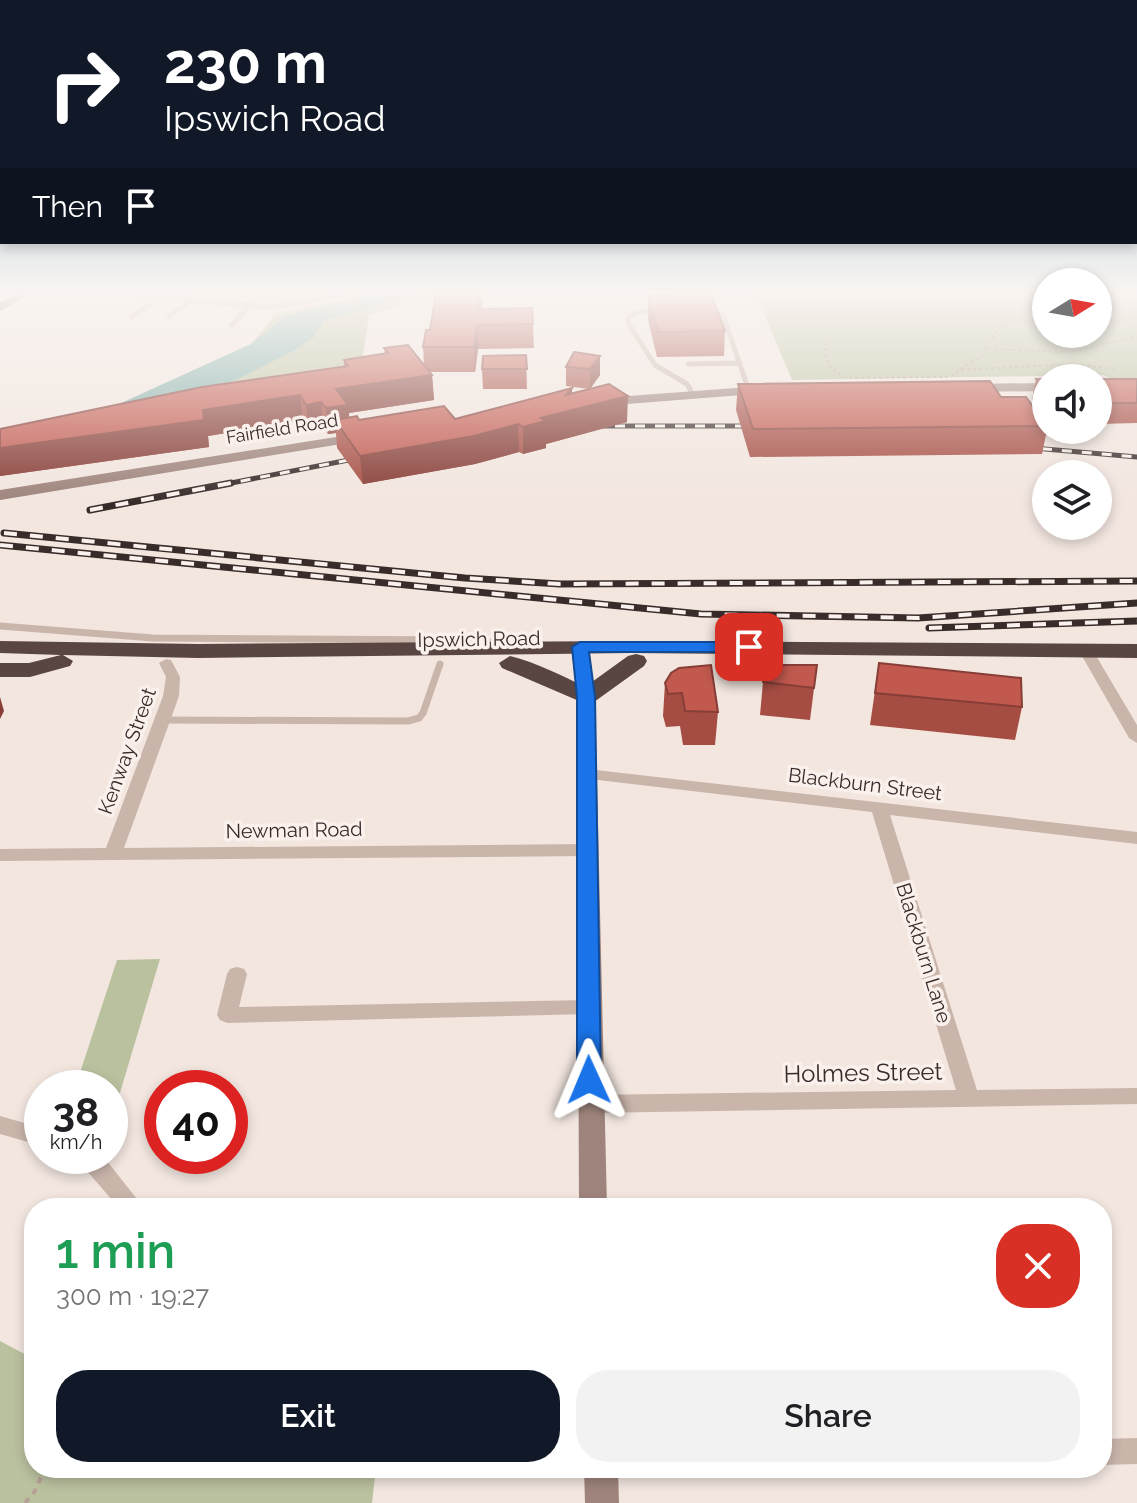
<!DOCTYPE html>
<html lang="en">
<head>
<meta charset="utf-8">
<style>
  body { margin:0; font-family:Raleway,sans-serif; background:#f2f2f2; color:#202124; height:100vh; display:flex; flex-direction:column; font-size:30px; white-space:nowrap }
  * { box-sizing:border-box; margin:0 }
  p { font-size:26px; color:#757577 }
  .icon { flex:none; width:44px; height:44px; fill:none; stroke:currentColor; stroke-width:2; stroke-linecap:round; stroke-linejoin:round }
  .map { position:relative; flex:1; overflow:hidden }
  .side { position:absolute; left:24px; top:1198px; width:1088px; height:280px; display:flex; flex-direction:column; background:#fff; border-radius:32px; box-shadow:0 4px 12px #0003 }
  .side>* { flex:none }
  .guide { position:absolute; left:0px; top:0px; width:1138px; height:244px; box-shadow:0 4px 12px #0003; background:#111827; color:#fff; overflow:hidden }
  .needle { width:52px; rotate:79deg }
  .controls { position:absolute; left:1032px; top:268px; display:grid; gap:16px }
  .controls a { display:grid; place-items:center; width:80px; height:80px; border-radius:50%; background:#fff; box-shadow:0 4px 12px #0003; font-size:40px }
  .speed { position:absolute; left:24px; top:1070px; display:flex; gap:16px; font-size:40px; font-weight:700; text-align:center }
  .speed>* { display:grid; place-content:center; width:104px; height:104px; border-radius:50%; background:#fff; box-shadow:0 4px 12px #0003; line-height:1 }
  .speed small { font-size:20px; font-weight:400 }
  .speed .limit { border:12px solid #d22; background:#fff; color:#111 }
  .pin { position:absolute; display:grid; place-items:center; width:68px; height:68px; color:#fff; margin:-34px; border-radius:16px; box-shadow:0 4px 12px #0006 }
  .me { position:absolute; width:88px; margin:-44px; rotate:359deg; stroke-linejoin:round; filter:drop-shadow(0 0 6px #0008) }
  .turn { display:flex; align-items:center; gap:28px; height:168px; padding:0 32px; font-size:36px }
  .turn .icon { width:104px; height:104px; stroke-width:2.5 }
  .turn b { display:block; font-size:56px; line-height:68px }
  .then { display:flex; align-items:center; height:76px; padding:0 32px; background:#0003; gap:16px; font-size:30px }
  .round { display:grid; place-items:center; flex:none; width:84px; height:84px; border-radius:32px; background:#f2f2f2 }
  .overview { display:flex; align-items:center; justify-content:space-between; height:136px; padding:0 32px }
  h1 { font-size:48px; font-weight:600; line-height:60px; color:#1e9e55 }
  .action { display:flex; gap:16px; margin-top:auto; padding:16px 32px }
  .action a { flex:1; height:92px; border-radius:32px; background:#111827; color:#fff; font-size:32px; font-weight:600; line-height:92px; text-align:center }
  .action a+a { background:#f2f2f2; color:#202124 }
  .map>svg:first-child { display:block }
  .green { fill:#bac19f }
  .water { fill:#7faea9 }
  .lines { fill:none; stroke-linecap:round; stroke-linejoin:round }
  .path-far1 { stroke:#b69f95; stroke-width:2; stroke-dasharray:3 3; stroke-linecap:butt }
  .path { stroke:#b69f95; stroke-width:4; stroke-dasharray:6 6; stroke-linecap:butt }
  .lane-far1 { stroke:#cab5ab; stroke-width:5 }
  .lane { stroke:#cab5ab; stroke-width:7 }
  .street { fill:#cab5ab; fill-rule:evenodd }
  .secondary { fill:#9e847c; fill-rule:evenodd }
  .primary { fill:#79615c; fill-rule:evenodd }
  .highway { fill:#594542; fill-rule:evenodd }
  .rail-far1-casing { stroke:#382c2a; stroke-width:5 }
  .rail-casing { stroke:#382c2a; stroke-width:7 }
  .rail-far1 { stroke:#faf1ec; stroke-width:3; stroke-dasharray:10; stroke-linecap:butt }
  .rail { stroke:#faf1ec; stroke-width:4; stroke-dasharray:13; stroke-linecap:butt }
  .wall { fill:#a64d43 }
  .shaded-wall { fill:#873e37 }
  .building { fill:#c1594e; stroke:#873e37; stroke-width:2 }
  .route { fill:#1a73e8; stroke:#114b97; stroke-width:2 }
  .labels { text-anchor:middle; stroke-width:7; stroke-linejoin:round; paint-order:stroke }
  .far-street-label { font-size:18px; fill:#382c2a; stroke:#faf1ec }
  .street-label { font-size:20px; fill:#382c2a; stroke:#faf1ec }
  .near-street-label { font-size:24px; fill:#382c2a; stroke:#faf1ec }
</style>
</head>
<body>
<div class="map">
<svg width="1137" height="1503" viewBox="0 0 1137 1503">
  <rect width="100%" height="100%" fill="#f2e6df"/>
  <path class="green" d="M184,293H335L274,302Z
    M377,293H446L369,315L363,356L326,392L0,432L115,406L251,344L277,313Z
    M755,293H1046V334H1098V293H1137V378L1112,379L1103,375L792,380Z
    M160,959L113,1116L110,1113V1088H75L117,960Z
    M0,1341L34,1359V1468H376L372,1503H0Z"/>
  <path class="water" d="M377,293H417L324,321L314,337L295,350L238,379L170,403L0,432L115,406L251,344L286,316Z"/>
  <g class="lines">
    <path class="path-far1" d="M826,342C823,362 831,373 850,378L942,377L952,376L960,370L1074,364L1114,369
      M986,349C1008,305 1022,325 1046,299
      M960,369L982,356L986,349L1070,352L1137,336"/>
    <path class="path" d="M25,1503L35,1491L45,1468"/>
    <path class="lane-far1" d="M710,309L723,315L749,391
      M657,310L635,313L628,318V323L655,365L687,384L693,395
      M169,316L192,300
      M132,317L161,297
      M232,325L250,305
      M688,364L740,363"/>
    <path class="lane" d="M0,626L153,638L466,640L508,644
      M162,720L408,721L419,718L423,713L440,664"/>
    <path class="street" d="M115,293H149L269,304L342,293H364L269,310L119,296Z
      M1085,645L1092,649L1137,725V743L1129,738L1078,649Z
      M166,659L171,660L180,677L179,696L124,848L588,844L597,850L588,856L0,861V849L106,848L163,696L166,677L159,663Z
      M587,769L1137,832V844L890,815L977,1090L1137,1088V1104L590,1113L582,1110L579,1104L582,1098L590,1095L956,1090L872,812L581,778L579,774Z
      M237,967L244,969L247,974L239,1007L588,1000L595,1002L598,1007L595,1012L588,1014L227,1023L220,1020L217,1015L227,974L230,969Z
      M0,1116L42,1128V1146L0,1134Z
      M74,1156H103L144,1208H119Z
      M1137,1438V1464L1102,1465V1439Z"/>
    <path class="secondary" d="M1046,383V391L970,392L963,388L970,384Z
      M762,386L767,387V393L602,406L595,402L602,398Z
      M361,433L366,434V440L0,500V490Z
      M580,642L589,647L595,697L607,1208H579L577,697L571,647Z
      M584,1468H618L619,1503H585Z"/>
    <path class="primary" d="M17,293H31L0,311V303Z"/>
    <path class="highway" d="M0,641L198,644L631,641L1137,644V658L631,653L198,658L63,655L73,661L70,666L30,677H0V663H29L61,655L0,653Z
      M636,654L644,656L647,661L644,666L594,702L586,704L502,668L499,663L510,656C537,663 561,675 585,687L628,656Z"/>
    <defs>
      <path id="rail-far1" d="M595,426H763
        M1022,447L1137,457
        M221,485L369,456"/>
      <path id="rail" d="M90,510L231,483
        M4,533L465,578L560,584L1137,581
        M0,545L701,614L918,618L1137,603
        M929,628L1137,621"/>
    </defs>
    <use href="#rail-far1" class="rail-far1-casing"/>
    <use href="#rail" class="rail-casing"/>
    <use href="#rail-far1" class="rail-far1"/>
    <use href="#rail" class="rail"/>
  </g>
  <path class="wall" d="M648,296L725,331L724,356L657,357L648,320Z
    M482,303L481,309L533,324L534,348L478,349L475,372H430L432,375L434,400L349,413V418L359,420L455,419L572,394L627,422L546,444V448L523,454L519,452L475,464L363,484L337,448L336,433L328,434L324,428L309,431L303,420L208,436L209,447L0,476V429L344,366V360L385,354L384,348L424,365L423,347L430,330Z
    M526,355L527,389H483L482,369Z
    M600,356V375L590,389L566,386V367Z
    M1036,379H1046V423L1032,399Z
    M1098,379H1137V423L1098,424Z
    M738,384L1046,424V430H1047L1042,454L750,457L736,410Z
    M879,663L1022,707L1015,740L870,725Z
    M817,665L810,720L760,715L763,682Z
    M665,683L718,712L715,745H683L680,726L666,727L663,716Z"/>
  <path class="shaded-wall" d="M480,293H481L482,303L480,325L478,309Z
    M477,325L478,349L475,372L474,347Z
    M600,356V375L590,389V369Z
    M432,375L434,400L349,413L350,431L335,420L336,433L328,434L326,408L336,389Z
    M572,388V410L628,396L627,422L546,444V448L523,454V427L541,418Z
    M300,395L303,420L208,436L209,447L0,476V448L203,410Z
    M321,402L324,428L309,431L306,405Z
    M518,424L519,452L475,464L363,484L360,456Z
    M0,697L4,711L0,719Z"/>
  <path class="building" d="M436,293H480L478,309L532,308L533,324L477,325L474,347H423L426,330H430Z
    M698,293H711L725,331L658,332L648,296Z
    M408,345L432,375L336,389L348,405L326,408L321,402L306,405L300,395L203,410L204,420L0,448V429L202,387L348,366L344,360L388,353L384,348Z
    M574,352L600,356L590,369L566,367Z
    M526,355L527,369H482L483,356Z
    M1036,379H1046V396Z
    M1098,379H1137V403H1098Z
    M990,381L1001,397H1026L1046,424V426L753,429L738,384Z
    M609,384L628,396L541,418L546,421L523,427L518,424L474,436L360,456L335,420L357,416L359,420L444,406L455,419L572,388L566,395Z
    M879,663L1021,678L1022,707L875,693Z
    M711,665L718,712L685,711L682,693L668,694L665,683L671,673L679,668Z
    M766,665H817L814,688L763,682Z"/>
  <linearGradient id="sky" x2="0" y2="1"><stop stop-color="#7eb2cf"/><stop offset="0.58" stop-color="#f9f4f1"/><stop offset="1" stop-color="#f9f4f1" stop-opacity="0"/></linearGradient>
  <rect width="1137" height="504" fill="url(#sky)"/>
  <path class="route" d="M580,642H749L758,647L749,652H589L595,697L601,1080L598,1086L589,1089L581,1086L577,1080V697L572,647Z"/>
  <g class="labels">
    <g class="far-street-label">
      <text transform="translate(282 429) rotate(-9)" y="6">Fairfield Road</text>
    </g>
    <g class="street-label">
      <text transform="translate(479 639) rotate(-1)" y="7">Ipswich Road</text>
      <text transform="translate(127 751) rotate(-70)" y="7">Kenway Street</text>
      <text transform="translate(865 784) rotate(7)" y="7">Blackburn Street</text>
      <text transform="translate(294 830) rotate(-1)" y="7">Newman Road</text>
      <text transform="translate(924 953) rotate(73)" y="7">Blackburn Lane</text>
    </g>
    <g class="near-street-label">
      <text transform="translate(863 1073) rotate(-1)" y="8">Holmes Street</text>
    </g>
  </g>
</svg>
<div class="controls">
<a><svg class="needle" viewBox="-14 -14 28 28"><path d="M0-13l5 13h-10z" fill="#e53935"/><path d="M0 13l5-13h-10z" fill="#757577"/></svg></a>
<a><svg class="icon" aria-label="sound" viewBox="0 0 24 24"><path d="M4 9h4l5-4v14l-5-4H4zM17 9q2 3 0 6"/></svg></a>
<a><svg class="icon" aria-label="layers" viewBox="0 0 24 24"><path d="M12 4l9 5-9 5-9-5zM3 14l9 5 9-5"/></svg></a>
</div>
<div class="speed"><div>38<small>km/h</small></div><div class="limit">40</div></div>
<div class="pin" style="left:749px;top:647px;background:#d93025"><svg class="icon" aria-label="arrive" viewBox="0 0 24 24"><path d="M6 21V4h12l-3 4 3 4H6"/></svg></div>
<svg class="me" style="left:589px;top:1080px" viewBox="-20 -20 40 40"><path d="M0-17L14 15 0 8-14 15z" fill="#1a73e8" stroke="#fff" stroke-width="4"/></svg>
<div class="guide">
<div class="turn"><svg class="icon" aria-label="right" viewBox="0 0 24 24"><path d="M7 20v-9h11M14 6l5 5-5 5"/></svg><div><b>230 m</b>Ipswich Road</div></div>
<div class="then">Then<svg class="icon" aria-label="arrive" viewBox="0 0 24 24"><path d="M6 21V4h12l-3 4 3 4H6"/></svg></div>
</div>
<section class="side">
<div class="overview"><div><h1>1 min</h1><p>300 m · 19:27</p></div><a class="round" style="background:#d93025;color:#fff"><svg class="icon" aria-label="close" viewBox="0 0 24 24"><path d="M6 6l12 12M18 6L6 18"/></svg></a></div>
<div class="action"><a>Exit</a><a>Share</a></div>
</section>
</div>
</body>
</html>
